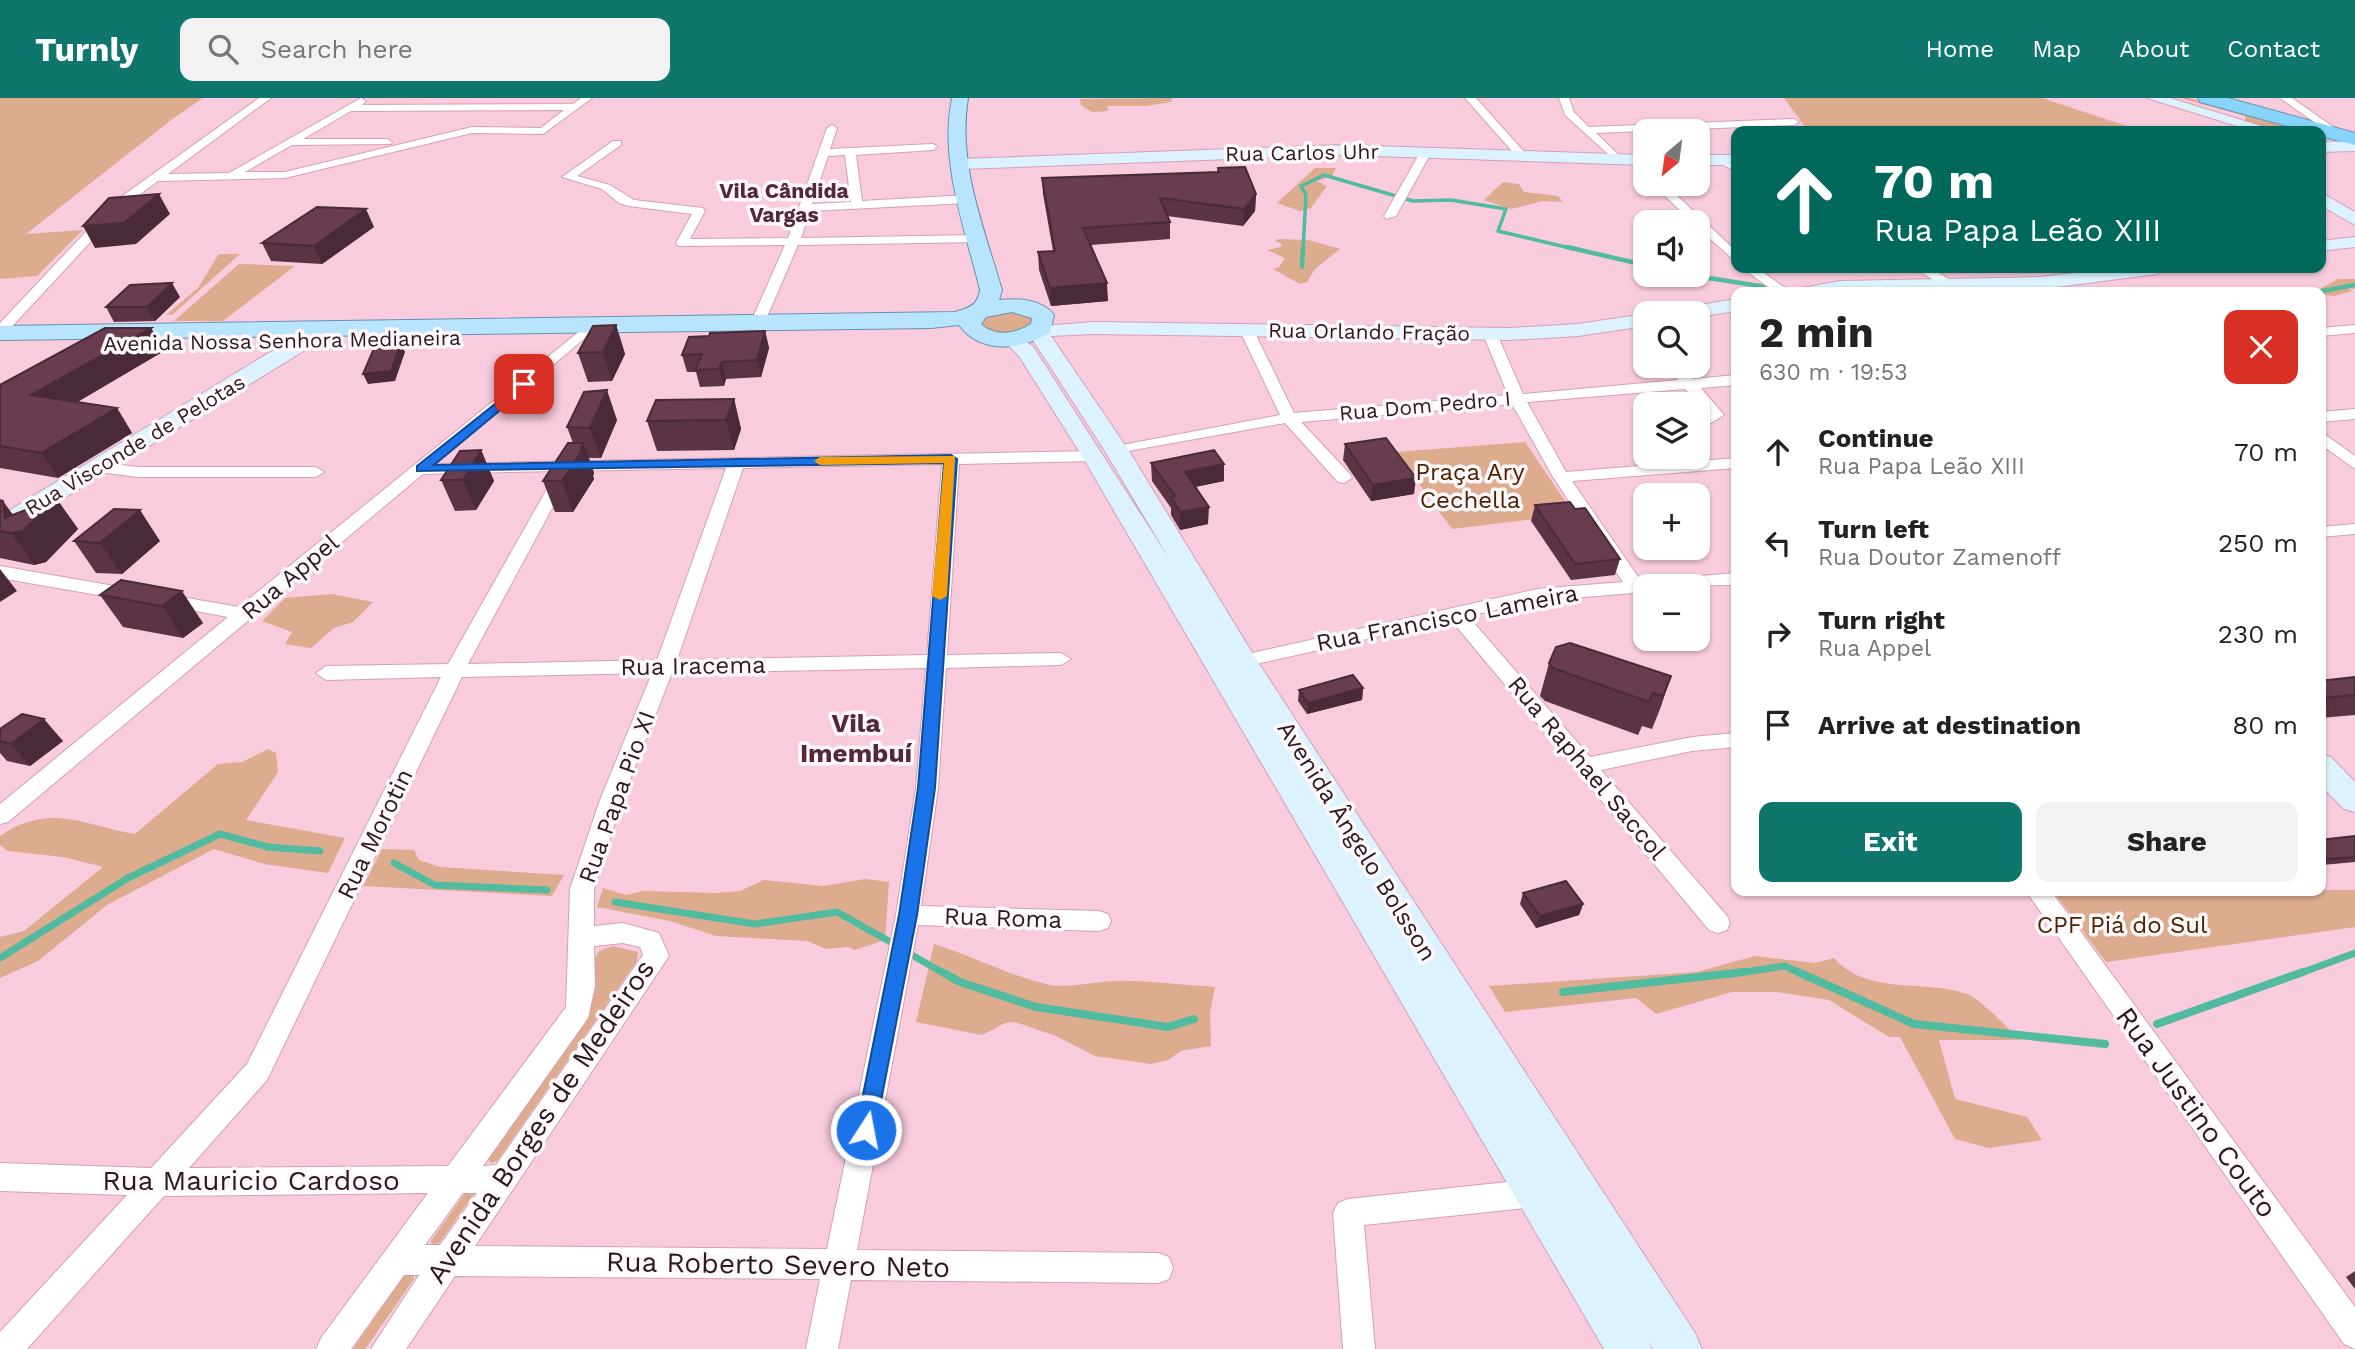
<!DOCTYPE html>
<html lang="en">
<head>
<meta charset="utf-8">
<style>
  body { margin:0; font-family:"Work Sans",sans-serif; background:#f2f2f2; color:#222; height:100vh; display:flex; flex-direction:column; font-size:26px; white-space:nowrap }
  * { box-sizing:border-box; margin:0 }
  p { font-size:23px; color:#767676 }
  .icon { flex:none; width:38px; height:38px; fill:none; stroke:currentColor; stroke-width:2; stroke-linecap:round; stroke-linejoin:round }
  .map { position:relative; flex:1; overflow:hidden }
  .sheet { position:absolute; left:1731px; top:189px; width:595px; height:609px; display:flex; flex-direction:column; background:#fff; border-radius:14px; box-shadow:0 2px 5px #0004 }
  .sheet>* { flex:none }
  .banner { position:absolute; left:1731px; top:28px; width:595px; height:147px; border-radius:14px; box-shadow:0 2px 5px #0004; background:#00695c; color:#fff; overflow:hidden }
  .needle { width:46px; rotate:209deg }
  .fabs { position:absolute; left:1633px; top:21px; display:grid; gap:14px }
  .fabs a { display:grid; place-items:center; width:77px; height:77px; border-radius:14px; background:#fff; box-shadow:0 2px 5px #0004; font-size:35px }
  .pin { position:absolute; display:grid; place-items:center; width:60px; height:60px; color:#fff; margin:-30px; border-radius:14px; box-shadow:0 4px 10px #0006 }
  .me { position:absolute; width:77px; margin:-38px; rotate:11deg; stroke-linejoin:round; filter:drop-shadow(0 0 5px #0008) }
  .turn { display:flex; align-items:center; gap:24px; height:147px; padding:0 28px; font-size:32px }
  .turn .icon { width:91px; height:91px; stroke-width:2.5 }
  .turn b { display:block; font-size:49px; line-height:60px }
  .round { display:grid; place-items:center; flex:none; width:74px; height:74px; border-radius:14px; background:#f2f2f2 }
  .head { display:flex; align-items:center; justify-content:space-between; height:119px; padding:0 28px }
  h1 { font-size:42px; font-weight:700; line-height:52px }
  .button { display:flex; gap:14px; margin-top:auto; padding:14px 28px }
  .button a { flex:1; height:80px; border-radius:14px; background:#0f766e; color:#fff; font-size:28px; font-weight:700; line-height:80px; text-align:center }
  .button a+a { background:#f2f2f2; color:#222 }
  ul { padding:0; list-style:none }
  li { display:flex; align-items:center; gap:21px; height:91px; padding:0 28px }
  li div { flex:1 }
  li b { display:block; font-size:26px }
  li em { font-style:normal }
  header { display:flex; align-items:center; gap:42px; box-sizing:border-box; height:98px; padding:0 35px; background:#0f766e; color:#fff }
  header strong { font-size:33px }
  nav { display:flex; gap:38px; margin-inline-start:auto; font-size:24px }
  .search { width:490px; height:63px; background:#f2f2f2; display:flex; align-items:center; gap:18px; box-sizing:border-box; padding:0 24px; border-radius:14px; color:#767676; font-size:26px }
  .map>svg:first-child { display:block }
  .green { fill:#ddab8d }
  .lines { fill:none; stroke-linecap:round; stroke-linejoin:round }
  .stream-far3 { stroke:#51bb9f; stroke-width:3.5 }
  .stream-far2 { stroke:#51bb9f; stroke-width:4.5 }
  .stream-far1 { stroke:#51bb9f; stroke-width:7 }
  .stream { stroke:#51bb9f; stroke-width:8 }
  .street-casing { stroke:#d5a0b6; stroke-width:2 }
  .secondary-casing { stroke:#d5a0b6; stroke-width:2 }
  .primary-casing { stroke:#6892af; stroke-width:2 }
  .highway-casing { stroke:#6892af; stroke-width:2 }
  .street { fill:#fff; fill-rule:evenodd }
  .secondary { fill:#dcf2fe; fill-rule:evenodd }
  .primary { fill:#b8e5fd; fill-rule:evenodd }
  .highway { fill:#89d4fc; fill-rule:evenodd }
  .wall { fill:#5a3445 }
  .shaded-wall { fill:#4a2a38 }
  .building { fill:#693c50; stroke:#4a2a38; stroke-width:2 }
  .route { fill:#1a73e8; stroke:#114b97; stroke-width:2 }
  .slow { fill:#f59e0b }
  .labels { text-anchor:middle; stroke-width:7; stroke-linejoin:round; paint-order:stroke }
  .far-street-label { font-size:21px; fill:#2b1820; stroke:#fff9fb }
  .far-neighbourhood-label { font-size:21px; font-weight:bold; fill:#53283b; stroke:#fff9fb }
  .park-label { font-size:24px; fill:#4e2100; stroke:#fff9fb }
  .street-label { font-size:24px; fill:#2b1820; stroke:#fff9fb }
  .neighbourhood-label { font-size:26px; font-weight:bold; fill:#53283b; stroke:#fff9fb }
  .near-street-label { font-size:28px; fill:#2b1820; stroke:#fff9fb }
</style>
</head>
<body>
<header>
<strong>Turnly</strong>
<div class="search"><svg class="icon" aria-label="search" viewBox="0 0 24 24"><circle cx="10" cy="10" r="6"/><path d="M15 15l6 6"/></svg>Search here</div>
<nav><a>Home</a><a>Map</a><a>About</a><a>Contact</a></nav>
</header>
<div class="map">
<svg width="2355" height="1251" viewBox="0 0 2355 1251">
  <rect width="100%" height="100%" fill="#f8cbdd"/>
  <path class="green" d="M0,0H203L171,22L26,136L83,132L37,178L0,181Z
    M1172,0L1171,4L1147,8H1107L1108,13L1092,14L1081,7L1080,1Z
    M1784,0H2042L2139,32L1808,33Z
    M2181,0H2189L2306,33H2280L2245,24V18Z
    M1315,70H1336L1332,78L1317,83L1327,88L1311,110L1300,113L1277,105Z
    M1503,84L1519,86L1524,94L1558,98L1563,104L1542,103L1511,111L1484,102Z
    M1278,141L1308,142L1340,151L1315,171L1307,184L1300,186L1273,171L1279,169L1285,160L1267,152L1281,149L1282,146L1275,143Z
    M219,156H240L172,217H166L198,190Z
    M239,166L295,168L223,223H174Z
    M2338,181H2355V191L2349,190L2352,193L2334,198L2299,194L2318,192Z
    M1008,212L1030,216L1035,224C1016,236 1001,239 981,228L983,220Z
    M1525,344L1574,416L1452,431L1396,354Z
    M332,496L373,504L353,524L334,530L311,550L285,546L292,534L262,523L285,500Z
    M268,651L276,655L278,674L246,722L345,740L328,775L264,766L214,751L107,807L38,863L0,880V839L24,833L103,769L63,759L8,753L0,747V738C49,704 82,727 135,736L218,666L242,664Z
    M382,751L414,752L419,762L440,769L564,777L552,798L363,788Z
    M865,781L889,784L885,842L855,852L848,849L826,851L807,843L716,838L670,823L597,809L603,790L626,797L643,793L716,795L740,793L764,782L823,788Z
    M2355,792V829L2106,864L2053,793Z
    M934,846C973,858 1009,878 1050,887C1065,890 1097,884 1113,883C1146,882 1181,887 1215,889L1210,914L1211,948L1181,953L1168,962L1151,966L1095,958L1056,938L1015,924L1005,925L982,937L916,924Z
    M613,848L638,854L637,863L497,1063L491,1065L488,1061L588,918L591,867L599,853Z
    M1755,858L1815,865L1834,860C1867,898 1925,881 1967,896C1982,902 2008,931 2021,942H1939L1955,1001L2027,1019L2042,1042L1989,1050L1955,1041L1900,939H1889L1829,902L1777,894H1732L1656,916L1636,900L1505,914L1489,888L1697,874Z
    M467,1092L476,1093L440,1144L433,1148L431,1143Z
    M412,1175L414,1181L365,1251H353L403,1179Z"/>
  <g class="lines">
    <path class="stream-far3" d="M1303,151L1306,97L1301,88L1324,77L1413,103L1451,102L1506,111L1498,133L1574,151"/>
    <path class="stream-far2" d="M1567,149L1645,167
      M1302,169L1303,149
      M1689,177L1799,194
      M2317,194L2355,187"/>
    <path class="stream-far1" d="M394,765L435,787L547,792
      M615,804L755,826L837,814L896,847
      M905,853L945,876
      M0,860L128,780L220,736L268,749L320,753
      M1731,876L1785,868L1802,876
      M2298,876L2355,855"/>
    <path class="stream" d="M942,874L960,884L1036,909L1168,929L1194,921
      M1798,874L1914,926L2105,946
      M1563,894L1744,874
      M2157,926L2303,874"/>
    <defs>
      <path id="street" d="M259,0H271L168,76L229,75L361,0L366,3L362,7L573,6L581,0H592L543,36L472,35L285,80L158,83L122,110L5,236L0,237V225L114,104ZM564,12L541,30L472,29L285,74H245L292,47L391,46L392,44L387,41H303L351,13Z
        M1465,0H1476L1527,57V61H1519Z
        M1559,0H1569L1574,14L1589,29L1794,21L1799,24L1794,27L1596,35L1622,60V64L1618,65L1565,17Z
        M2280,0H2292L2336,31L2327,33Z
        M832,27L837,30L830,51L933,46L938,49L933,52L856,57L862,103L968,97L974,101L968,105L810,113L801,140L978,137L982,138V144L798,147L764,226L757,230L750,226L785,147L678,148L676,145L692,116L629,108L619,105L602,91L562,79L613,43H621V47L577,78L610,87L634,102L703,110L705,113L690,141L788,140L827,30ZM845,57L851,104L812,106L828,58Z
        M1421,53L1431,55L1396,118L1386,121L1384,118Z
        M1721,59L1736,65V73L1717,64V60Z
        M1662,91H1670L1736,153V164L1698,130V124H1692L1662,95Z
        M1742,170H1757L1791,194H1775Z
        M1914,170H1930L1959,187L1947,190Z
        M592,223L599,227L597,230L435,366L1094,353L1102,358L1094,363L959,366L947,557L1061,555L1071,561L1061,567L946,570L938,690L921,808L1099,813L1108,816L1111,823L1108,830L1099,833L918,827L857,1152L1158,1155L1169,1159L1173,1170L1169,1181L1158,1185L851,1182L838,1251H806L820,1181L455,1178L406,1251H371L419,1177H404L351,1251H316L321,1240L428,1095L164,1098L27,1251H0V1234L127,1097L0,1093V1065L151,1070L247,966L441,579L326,582L316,575L326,568L448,566L557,373L423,376L8,724L0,726V706L228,519L157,506L155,502L157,498L164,496L239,509ZM942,366L927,557L677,562L743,370ZM726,370L657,562L468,566L570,377L567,373ZM926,570L916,690L896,817L827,1151L475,1148L669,858L659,835L623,825L594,828V791L622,702L672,575ZM652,575L600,702L570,791L566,909L448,1068L189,1070L267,982L462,579ZM623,845L640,849L643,857L496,1067L483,1068L588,920L595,888L594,848ZM463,1095H477L440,1147H425Z
        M2355,227V235L2320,238V230Z
        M1247,229L1254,233L1294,315L1508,297L1483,236L1490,232L1497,236L1523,296L1678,282L1668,268H1682L1693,281L1736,277V287L1701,290L1724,317L1711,325L1698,321V306H1694L1699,305L1685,291L1527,304L1566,374L1736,360V370L1572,383L1641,483L1736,475V487L1645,488V494L1537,503L1468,518L1590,659L1692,639L1736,635V649L1692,653L1601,672L1727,818L1730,825L1727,832L1718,835L1709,832L1451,522L1243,569L1236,568L1233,563L1236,558L1243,557L1537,491L1623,484L1553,379L1512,306L1301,324L1350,376L1352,380L1344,385L1338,384L1285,325L1111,356L1109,353L1117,348L1280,317L1240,233Z
        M2355,311V321L2320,324V314Z
        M2320,333L2355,358V371L2320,346Z
        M98,364L138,369H316L324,374L316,379H138L92,373L90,369Z
        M2355,426V436L2320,439V429Z
        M0,468L132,491L141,497L132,503L0,480Z
        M2026,793H2051L2355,1209V1251L2344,1246Z
        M1536,1081L1546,1085L1551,1095L1546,1105L1536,1109L1364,1127L1375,1251H1343L1333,1115L1338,1105L1348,1101Z"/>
      <path id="secondary" d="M2147,0H2170L2277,33H2253Z
        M2355,43V53L2320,54V44Z
        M1343,47L1645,57V67L1343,57L960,71L952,66L960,61Z
        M1698,57H1736V67H1698Z
        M2320,94L2355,114V127L2320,107Z
        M2355,139V149L2320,153V143Z
        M2116,170H2166L2157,176L2041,191L1799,194L1802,190L1840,183L2041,179Z
        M1736,201V213L1698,219V215H1677L1687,209Z
        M1645,216V228L1578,238L1509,242L1093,236L1051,238L1129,353L1256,561L1695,1235L1702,1251H1653L1648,1243L1652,1251H1604L1082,358L1019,258L1002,241L1012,235L1019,237L1034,250L1170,462L1105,353L1027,233L1030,229L1093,224L1509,230L1578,226Z
        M320,224L330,230L302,254L9,434L0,436V418Z
        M2320,656L2331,659L2355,684V714L2344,711L2320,687Z"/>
      <path id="primary" d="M952,0H968C957,65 984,130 1002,192L999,202C1017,200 1042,201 1054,217L1050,234C1022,253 980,256 959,227L931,230L0,242V228L955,214C969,210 978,207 980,192C965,130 939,64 952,0ZM1012,214L1032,220L1031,226C1015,236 995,239 981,226L986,219Z"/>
      <path id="highway" d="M2198,0H2228L2355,35V47L2320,38V33H2305L2200,4Z"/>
    </defs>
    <use href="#street" class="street-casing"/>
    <use href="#secondary" class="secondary-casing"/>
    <use href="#primary" class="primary-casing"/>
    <use href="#highway" class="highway-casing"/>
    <use href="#street" class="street"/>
    <use href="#secondary" class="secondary"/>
    <use href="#primary" class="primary"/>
    <use href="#highway" class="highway"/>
  </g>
  <path class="wall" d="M1218,70L1256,96L1255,113L1243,128L1167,118L1170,124V141L1091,147L1108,203L1051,208L1039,172L1038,154L1053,153L1043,96L1042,80L1217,74Z
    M374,129L322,166L271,163L262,145Z
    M180,199L155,223L114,224L106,209Z
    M616,227L625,256L612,283L588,284L578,255Z
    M151,230L164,253L77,304L117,310L132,335L58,380L0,370V287Z
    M765,233L769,250L761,279L726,281L724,288L700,289L696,274H687L682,257L709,238Z
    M734,301L741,331L734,352L657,353L647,323Z
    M617,322L601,360H589L594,375L593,378L594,381L573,414H555L543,383L573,345L567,329Z
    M1345,346L1414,396L1371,403L1343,362Z
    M481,352L494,383L476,412L455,413L441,382Z
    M1151,365L1224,383L1195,389L1208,426L1180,432L1171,417V410L1152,383Z
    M56,400L78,431L46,464L34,467L0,460V402L13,417Z
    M1535,407L1575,411L1620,461L1615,477L1571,482L1531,423Z
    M74,443H160L122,476L96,475Z
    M121,482L203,525L183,540L123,529L100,497Z
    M1549,565L1671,578L1652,631L1642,628L1638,637L1545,603L1540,598Z
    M2355,579V617L2320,620V583Z
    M1363,590L1362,602L1307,616L1298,603L1299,592Z
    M0,631L63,643L30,668L7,663L0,655Z
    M2355,738V764L2322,767L2320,765V742Z
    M1523,795L1583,806L1579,817L1536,830L1520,806Z
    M2355,1173V1191L2346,1179Z"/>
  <path class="shaded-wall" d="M159,96L170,116L136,146L95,150L83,128Z
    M1256,96L1255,113L1243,128L1244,111Z
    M366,111L374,129L322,166L314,148Z
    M172,185L180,199L155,223L147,209Z
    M1107,185L1108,203L1051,208L1050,190Z
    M616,227L625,256L612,283L603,254Z
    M151,230L164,253L47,322L31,297Z
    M765,233L769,250L761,279L757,262Z
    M401,245L405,254L395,283L368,286L363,276Z
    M722,264L726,281L724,288L719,271Z
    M607,292L617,322L601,360L590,330Z
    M734,301L741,331L734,352L726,322Z
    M117,310L132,335L58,380L41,355Z
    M583,345L594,375L593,378L594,381L573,414L562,383Z
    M481,352L494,383L476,412L463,382Z
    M1224,366V383L1185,391V374Z
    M1416,380L1414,396L1371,403L1373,387Z
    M56,400L78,431L46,464L34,467L11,435L5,420L3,403L24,432Z
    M1209,409L1208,426L1180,432V414Z
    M140,412L160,443L122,476L100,445Z
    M0,471L17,493L0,504Z
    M182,493L203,525L183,540L162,508Z
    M1671,578L1660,611L1652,631L1663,598Z
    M1363,590L1362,602L1307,616L1308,605Z
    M44,621L63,643L30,668L11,646Z
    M1583,806L1579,817L1536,830L1540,818Z"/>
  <path class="building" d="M1245,69L1256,96L1244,111L1160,100L1170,124L1083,130L1107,185L1050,190L1038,154L1055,153L1042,80L1219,74L1218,70Z
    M159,96L124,125L83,128L109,100Z
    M317,109L366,111L314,148L262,145Z
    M172,185L147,209H106L130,187Z
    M616,227L603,254L578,255L593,228Z
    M105,230H151L31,297L117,310L41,355L0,348V287Z
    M765,233L757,262L722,264L719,271L695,272L702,256L682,257L689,239L709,238L710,235Z
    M401,245L391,273L363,276L375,248Z
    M607,292L590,330L567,329L584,294Z
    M734,301L726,322L647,323L656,302Z
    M1386,340L1416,380L1373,387L1345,346Z
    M568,345H583L581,351H583L562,383H543Z
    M481,352L463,382H441L460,353Z
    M1214,352L1224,366L1185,374L1209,409L1180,414L1171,399L1175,398L1151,365Z
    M56,400L23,433L11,435L0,433V402L3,403L5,420Z
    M1570,404L1575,411L1585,410L1620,461L1575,466L1535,407Z
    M114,411L140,412L100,445L74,443Z
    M121,482L182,493L162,508L100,497Z
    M1570,545L1671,578L1663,598L1653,595L1649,604L1553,570L1549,565L1556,549Z
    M1353,577L1363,590L1308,605L1299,592Z
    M2355,579V597L2322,600L2320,599V583Z
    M22,616L44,621L11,646L0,643V631Z
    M2355,738V759L2327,761L2320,754V742Z
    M1566,783L1583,806L1540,818L1523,795Z"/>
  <path class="route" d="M524,283L530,286L528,289L434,367L951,357L957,361L935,690L917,817L874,1039L866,1042L859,1039L856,1032L899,817L918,690L944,365L417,373V368Z"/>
  <path class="slow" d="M955,358L947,498L940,502L932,498L944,365L820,367L814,363L820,359Z"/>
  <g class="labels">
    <g class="far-street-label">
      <text transform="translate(1302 55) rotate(-1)" y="7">Rua Carlos Uhr</text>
      <text transform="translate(1369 234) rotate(1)" y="7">Rua Orlando Fração</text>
      <text transform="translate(282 243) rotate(-1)" y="7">Avenida Nossa Senhora Medianeira</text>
      <text transform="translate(1425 308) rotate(-5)" y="7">Rua Dom Pedro I</text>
      <text transform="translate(135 347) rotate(-31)" y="7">Rua Visconde de Pelotas</text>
    </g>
    <g class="far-neighbourhood-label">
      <text x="784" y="100">Vila Cândida<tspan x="784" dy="24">Vargas</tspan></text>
    </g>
    <g class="park-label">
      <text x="1470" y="382">Praça Ary<tspan x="1470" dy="28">Cechella</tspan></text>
      <text x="2122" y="835">CPF Piá do Sul</text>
    </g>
    <g class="street-label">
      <text transform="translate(290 479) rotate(-40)" y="8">Rua Appel</text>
      <text transform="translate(1447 520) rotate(-11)" y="8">Rua Francisco Lameira</text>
      <text transform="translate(693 568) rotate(-1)" y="8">Rua Iracema</text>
      <text transform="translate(1587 670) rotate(50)" y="8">Rua Raphael Saccol</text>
      <text transform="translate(617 699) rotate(-70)" y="8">Rua Papa Pio XI</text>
      <text transform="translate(375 736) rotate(-64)" y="8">Rua Morotin</text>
      <text transform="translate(1357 743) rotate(58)" y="8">Avenida Ângelo Bolsson</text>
      <text transform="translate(1003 820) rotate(2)" y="8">Rua Roma</text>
    </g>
    <g class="neighbourhood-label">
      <text x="856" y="634">Vila<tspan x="856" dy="30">Imembuí</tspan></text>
    </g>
    <g class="near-street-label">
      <text transform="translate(2197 1014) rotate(54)" y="10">Rua Justino Couto</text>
      <text transform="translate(540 1023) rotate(-56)" y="10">Avenida Borges de Medeiros</text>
      <text x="251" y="1092">Rua Mauricio Cardoso</text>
      <text transform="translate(778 1166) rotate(1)" y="10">Rua Roberto Severo Neto</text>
    </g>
  </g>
</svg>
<div class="fabs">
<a><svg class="needle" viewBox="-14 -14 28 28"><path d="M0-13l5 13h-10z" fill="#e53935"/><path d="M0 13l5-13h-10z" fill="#767676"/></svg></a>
<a><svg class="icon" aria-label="sound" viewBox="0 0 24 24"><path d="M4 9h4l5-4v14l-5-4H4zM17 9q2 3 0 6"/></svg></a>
<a><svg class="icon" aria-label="search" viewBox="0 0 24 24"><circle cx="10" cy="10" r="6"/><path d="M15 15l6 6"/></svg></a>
<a><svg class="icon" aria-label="layers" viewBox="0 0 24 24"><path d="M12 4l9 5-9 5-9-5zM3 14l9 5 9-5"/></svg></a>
<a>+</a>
<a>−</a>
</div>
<div class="pin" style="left:524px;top:286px;background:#d93025"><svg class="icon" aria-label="arrive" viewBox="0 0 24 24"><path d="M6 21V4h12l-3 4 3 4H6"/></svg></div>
<svg class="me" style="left:866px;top:1032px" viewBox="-20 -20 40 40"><circle r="17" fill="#1a73e8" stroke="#fff" stroke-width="3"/><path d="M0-11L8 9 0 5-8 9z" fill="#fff"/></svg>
<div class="banner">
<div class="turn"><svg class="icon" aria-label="ahead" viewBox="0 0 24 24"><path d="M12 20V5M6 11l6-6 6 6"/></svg><div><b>70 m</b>Rua Papa Leão XIII</div></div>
</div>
<section class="sheet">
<div class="head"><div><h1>2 min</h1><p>630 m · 19:53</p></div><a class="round" style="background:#d93025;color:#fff"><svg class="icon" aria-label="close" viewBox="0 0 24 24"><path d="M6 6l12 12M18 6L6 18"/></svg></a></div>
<ul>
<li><svg class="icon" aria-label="ahead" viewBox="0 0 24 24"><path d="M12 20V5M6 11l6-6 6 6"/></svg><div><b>Continue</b><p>Rua Papa Leão XIII</p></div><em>70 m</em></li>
<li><svg class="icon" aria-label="left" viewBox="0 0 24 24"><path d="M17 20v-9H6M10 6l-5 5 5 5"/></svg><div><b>Turn left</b><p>Rua Doutor Zamenoff</p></div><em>250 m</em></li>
<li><svg class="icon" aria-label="right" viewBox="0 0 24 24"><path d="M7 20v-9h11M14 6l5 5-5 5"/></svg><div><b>Turn right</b><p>Rua Appel</p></div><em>230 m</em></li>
<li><svg class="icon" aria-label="arrive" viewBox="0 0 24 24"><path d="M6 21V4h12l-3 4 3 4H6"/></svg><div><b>Arrive at destination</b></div><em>80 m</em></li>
</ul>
<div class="button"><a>Exit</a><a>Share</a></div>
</section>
</div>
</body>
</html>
